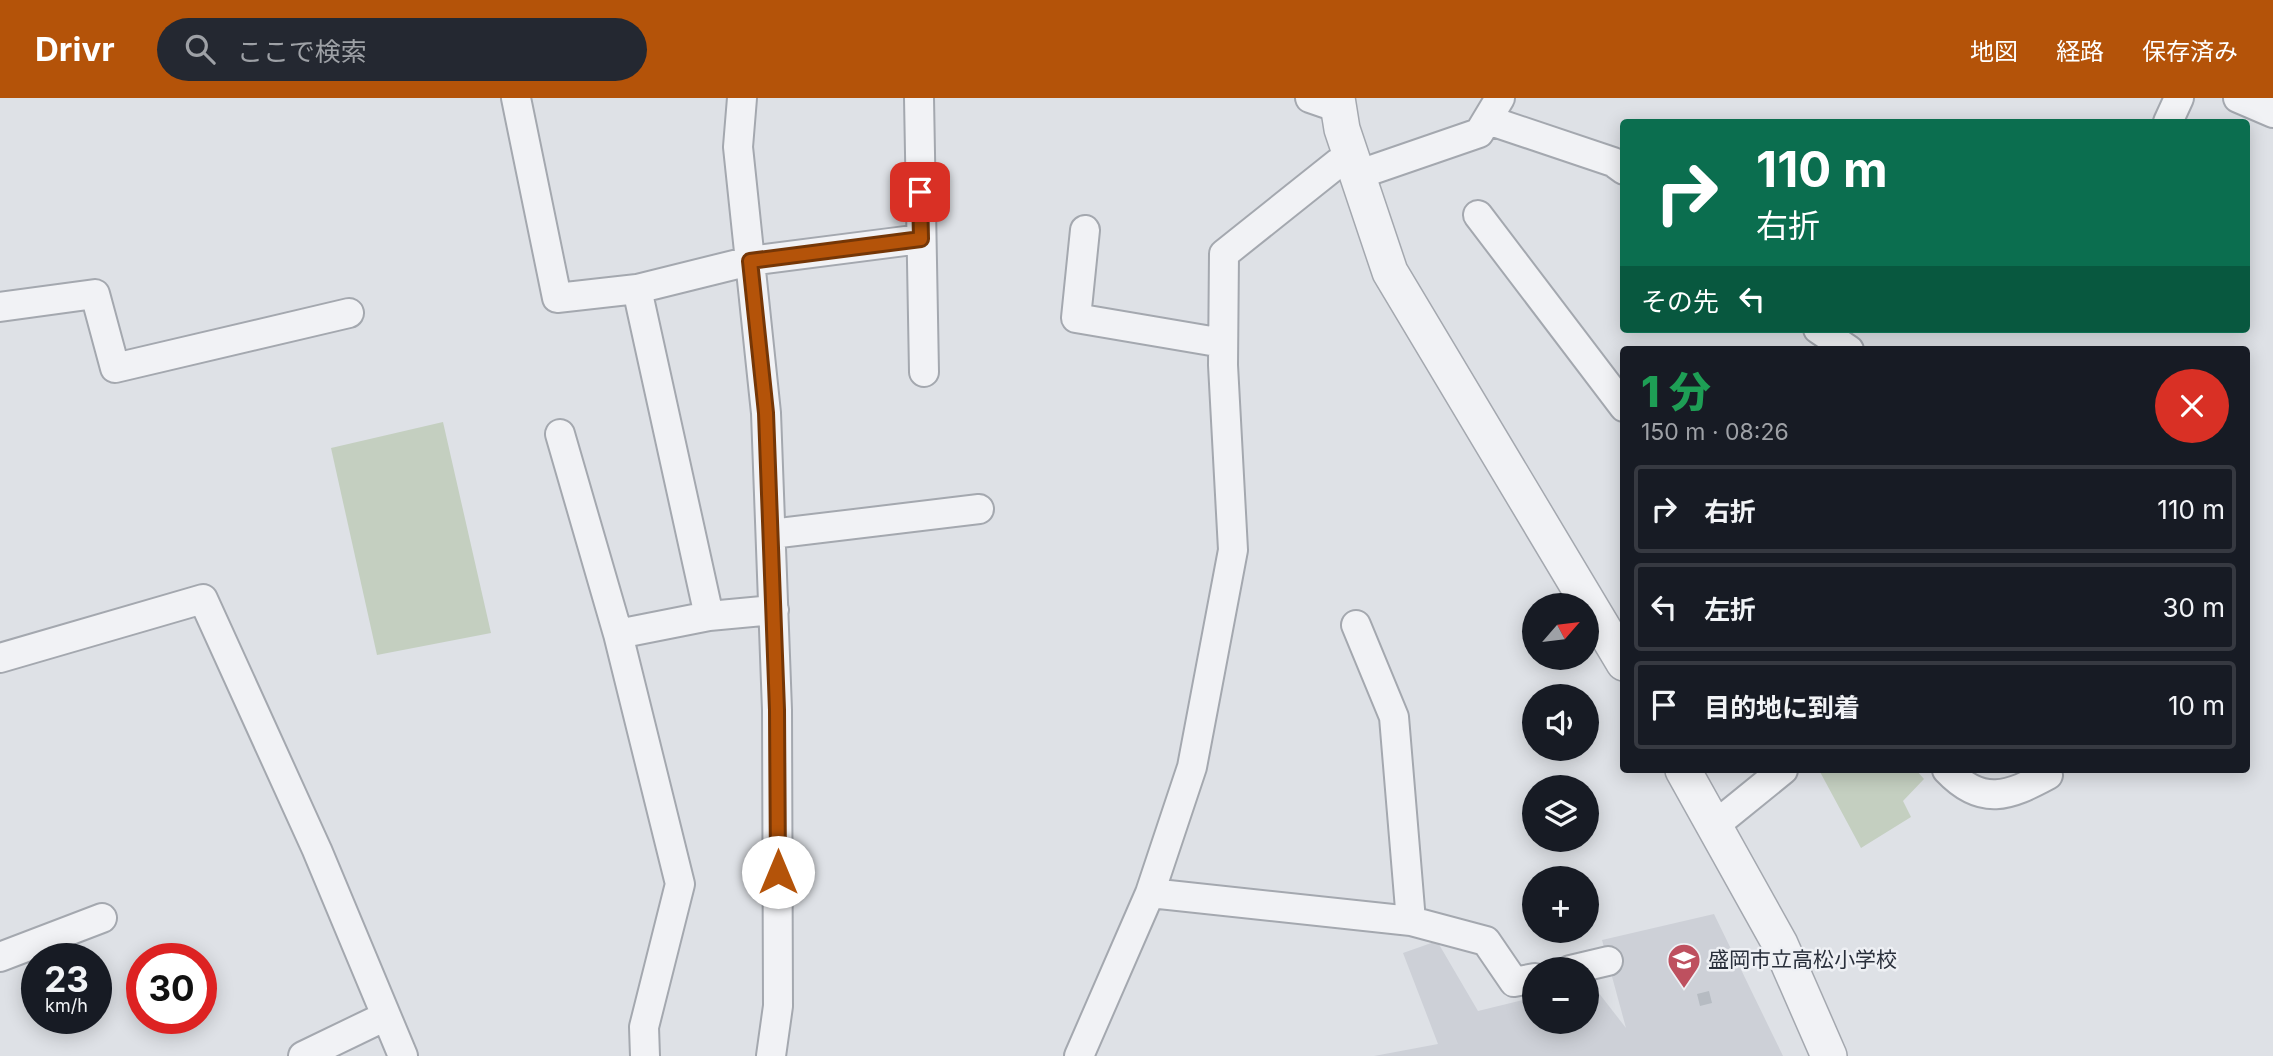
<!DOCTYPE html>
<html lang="ja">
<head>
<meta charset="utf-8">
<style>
  body { margin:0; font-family:Inter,"Noto Sans JP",sans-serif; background:#242831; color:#f1f3f6; height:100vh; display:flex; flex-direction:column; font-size:26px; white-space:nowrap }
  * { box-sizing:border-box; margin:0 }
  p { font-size:23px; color:#9ea1a6 }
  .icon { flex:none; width:38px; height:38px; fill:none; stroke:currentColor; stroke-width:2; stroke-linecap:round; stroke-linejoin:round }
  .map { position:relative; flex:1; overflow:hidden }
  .sheet { position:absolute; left:1620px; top:248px; width:630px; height:427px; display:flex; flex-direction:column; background:#171b24; border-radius:7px; box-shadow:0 4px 18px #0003 }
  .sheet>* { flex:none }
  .top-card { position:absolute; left:1620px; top:21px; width:630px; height:214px; border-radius:7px; box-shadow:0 4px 18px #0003; background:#0b6e4f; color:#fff; overflow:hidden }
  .needle { width:46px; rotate:62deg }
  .buttons { position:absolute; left:1522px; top:495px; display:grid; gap:14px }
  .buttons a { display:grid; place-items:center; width:77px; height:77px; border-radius:50%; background:#171b24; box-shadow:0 4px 18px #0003; font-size:35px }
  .speed { position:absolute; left:21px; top:845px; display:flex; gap:14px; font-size:35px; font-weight:700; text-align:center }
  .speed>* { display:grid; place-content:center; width:91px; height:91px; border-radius:50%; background:#171b24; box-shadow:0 4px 18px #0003; line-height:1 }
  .speed small { font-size:18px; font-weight:400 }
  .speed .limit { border:10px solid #d22; background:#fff; color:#111 }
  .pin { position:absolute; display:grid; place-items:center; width:60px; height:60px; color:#fff; margin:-30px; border-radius:14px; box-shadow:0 4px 10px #0006 }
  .me { position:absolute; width:77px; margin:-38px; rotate:0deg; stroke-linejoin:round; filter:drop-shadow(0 0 5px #0008) }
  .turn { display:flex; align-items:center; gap:24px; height:147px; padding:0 21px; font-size:32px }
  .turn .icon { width:91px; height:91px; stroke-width:2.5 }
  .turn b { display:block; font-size:49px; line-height:60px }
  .then { display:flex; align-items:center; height:66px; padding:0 21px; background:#0003; gap:14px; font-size:26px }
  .round { display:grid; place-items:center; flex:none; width:74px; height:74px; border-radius:37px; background:#242831 }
  .overview { display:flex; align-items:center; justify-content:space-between; height:119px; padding:0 21px }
  h1 { font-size:42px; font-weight:800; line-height:52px; color:#1e9e55 }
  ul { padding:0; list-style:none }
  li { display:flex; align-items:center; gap:21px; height:88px; margin:0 14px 10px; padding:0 7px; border:4px solid #363941; border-radius:7px }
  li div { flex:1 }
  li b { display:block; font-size:26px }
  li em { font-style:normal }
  header { display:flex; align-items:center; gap:42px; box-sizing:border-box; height:98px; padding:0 35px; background:#b45309; color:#fff }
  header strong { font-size:33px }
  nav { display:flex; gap:38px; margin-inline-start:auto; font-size:24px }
  .search { width:490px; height:63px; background:#242831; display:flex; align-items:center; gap:18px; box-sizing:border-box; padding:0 24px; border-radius:38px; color:#9ea1a6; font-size:26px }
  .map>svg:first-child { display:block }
  .built { fill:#cdd0d7 }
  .green { fill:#c4cfc0 }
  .building { fill:#b6bbc2 }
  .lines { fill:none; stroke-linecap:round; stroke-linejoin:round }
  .minor-casing { stroke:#a4a8af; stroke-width:32 }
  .tertiary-casing { stroke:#a4a8af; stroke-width:38 }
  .minor { stroke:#f1f2f5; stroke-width:28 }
  .tertiary { stroke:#f1f2f5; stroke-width:35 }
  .route-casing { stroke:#753606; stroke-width:18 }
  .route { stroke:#b45309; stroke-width:12 }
  .labels { text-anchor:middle; stroke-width:5; stroke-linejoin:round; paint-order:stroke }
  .poi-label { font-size:21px; fill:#292f3b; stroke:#eef0f4; text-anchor:start }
</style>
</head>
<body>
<header>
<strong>Drivr</strong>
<div class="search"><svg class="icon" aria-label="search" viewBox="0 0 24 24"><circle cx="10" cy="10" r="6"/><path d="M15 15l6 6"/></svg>ここで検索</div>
<nav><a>地図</a><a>経路</a><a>保存済み</a></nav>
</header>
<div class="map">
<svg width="2273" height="958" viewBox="0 0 2273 958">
  <rect width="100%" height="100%" fill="#dee1e6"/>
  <path class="built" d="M1714,816L1783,958H1374L1438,946L1403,855L1437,843L1478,913L1535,899V924H1587V886L1591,885L1626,930L1602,842Z"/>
  <path class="green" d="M443,324L491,535L377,557L331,350Z
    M1819,672H1916L1924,681L1903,703L1911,719L1861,750Z"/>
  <path class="building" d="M1709,893L1712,905L1700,908L1697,896Z"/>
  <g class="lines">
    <defs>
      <path id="minor" d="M516,0L557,200L637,191L750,163L921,141
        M742,0L738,49L766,315L777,612L778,908L771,958
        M919,0L924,274
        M1310,0L1339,10
        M2238,0L2273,15
        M1488,22L1613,64L1624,72
        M2168,24L2179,0
        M1357,77L1479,35L1500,0
        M1478,117L1624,309
        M1085,132L1076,220L1223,245
        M0,209L95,196L115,270L349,215
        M1818,231L1849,252
        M560,336L618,536L680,786L644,929L645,958
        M771,436L979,411
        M709,518L774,512
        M1356,527L1394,619L1411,823
        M618,536L709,518L637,191
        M0,560L203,501L317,752L403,958
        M1947,672C1982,709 2009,698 2048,677
        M1714,728L1783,672
        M1150,795L1411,823L1486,843L1514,884L1535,880
        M0,859L102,820
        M1570,872L1608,863
        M303,958L386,918
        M1079,958L1150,795L1192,669L1233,452L1223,267L1224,156L1338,65"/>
      <path id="tertiary" d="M1337,0L1342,31L1390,174L1624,565
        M1683,672L1780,846L1829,958"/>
    </defs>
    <use href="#minor" class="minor-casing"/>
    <use href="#tertiary" class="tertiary-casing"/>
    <use href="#minor" class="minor"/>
    <use href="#tertiary" class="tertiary"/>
  </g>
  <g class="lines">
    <defs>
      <path id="route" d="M778,774L777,612L766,315L750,163L921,141L920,94"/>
    </defs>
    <use href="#route" class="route-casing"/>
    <use href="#route" class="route"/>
  </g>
  <defs>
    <symbol id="school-pin" viewBox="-11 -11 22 30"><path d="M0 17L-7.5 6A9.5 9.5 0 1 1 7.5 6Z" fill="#be505f" stroke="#eef0f4"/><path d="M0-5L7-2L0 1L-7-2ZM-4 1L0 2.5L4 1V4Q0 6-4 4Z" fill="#fff"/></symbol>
  </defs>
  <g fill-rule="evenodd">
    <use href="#school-pin" x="1665" y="843" width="38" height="52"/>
  </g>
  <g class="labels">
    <g class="poi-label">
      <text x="1708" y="869">盛岡市立高松小学校</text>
    </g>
  </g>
</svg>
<div class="buttons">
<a><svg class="needle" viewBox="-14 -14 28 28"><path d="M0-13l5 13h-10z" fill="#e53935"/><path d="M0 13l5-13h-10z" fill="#9ea1a6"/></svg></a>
<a><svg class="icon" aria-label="sound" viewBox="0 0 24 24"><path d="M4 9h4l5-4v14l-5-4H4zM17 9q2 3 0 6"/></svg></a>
<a><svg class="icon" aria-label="layers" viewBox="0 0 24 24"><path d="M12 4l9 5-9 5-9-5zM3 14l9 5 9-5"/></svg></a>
<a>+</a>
<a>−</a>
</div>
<div class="speed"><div>23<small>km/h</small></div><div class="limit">30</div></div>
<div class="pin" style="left:920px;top:94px;background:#d93025"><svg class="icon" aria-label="arrive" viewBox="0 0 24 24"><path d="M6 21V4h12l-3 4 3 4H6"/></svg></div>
<svg class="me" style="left:778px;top:774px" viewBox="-20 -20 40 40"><circle r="19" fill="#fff"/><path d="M0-13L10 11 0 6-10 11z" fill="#b45309"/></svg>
<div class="top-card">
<div class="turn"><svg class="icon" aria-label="right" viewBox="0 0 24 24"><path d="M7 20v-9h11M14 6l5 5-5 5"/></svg><div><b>110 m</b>右折</div></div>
<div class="then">その先<svg class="icon" aria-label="left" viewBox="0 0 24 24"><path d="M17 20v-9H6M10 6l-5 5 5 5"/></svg></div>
</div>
<section class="sheet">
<div class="overview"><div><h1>1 分</h1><p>150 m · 08:26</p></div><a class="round" style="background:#d93025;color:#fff"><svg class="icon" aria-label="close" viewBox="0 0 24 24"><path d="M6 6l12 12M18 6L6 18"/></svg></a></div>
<ul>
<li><svg class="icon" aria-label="right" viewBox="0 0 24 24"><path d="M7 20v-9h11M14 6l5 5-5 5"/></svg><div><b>右折</b></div><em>110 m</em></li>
<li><svg class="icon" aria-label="left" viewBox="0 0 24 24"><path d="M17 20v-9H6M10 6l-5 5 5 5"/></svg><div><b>左折</b></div><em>30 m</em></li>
<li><svg class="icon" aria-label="arrive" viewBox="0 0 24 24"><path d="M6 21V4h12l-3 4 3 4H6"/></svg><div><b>目的地に到着</b></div><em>10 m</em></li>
</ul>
</section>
</div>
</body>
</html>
